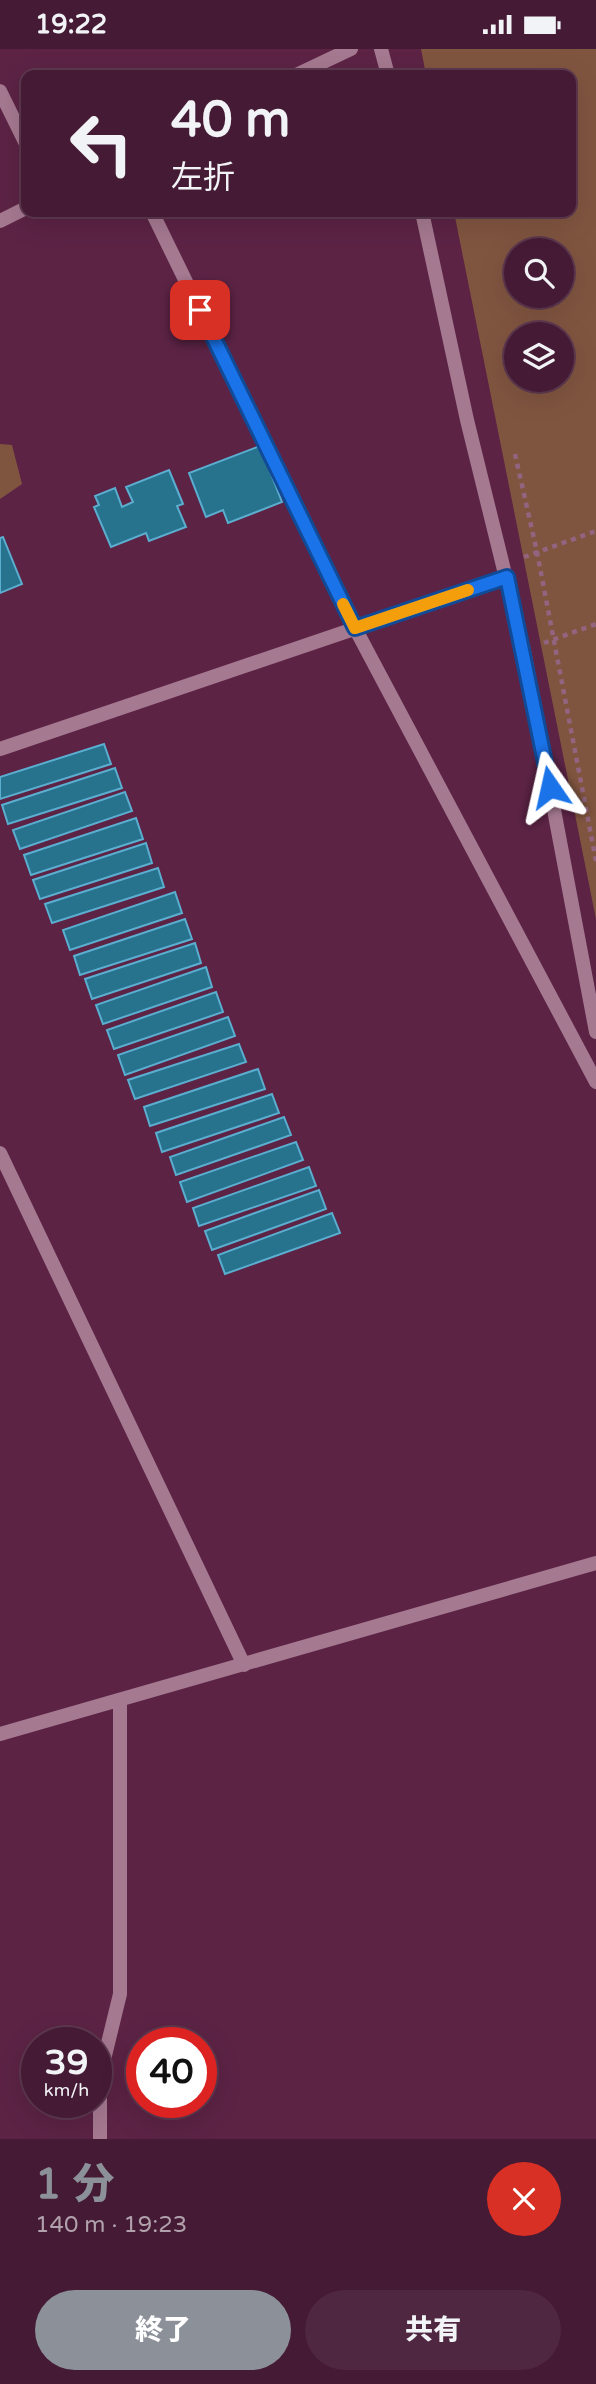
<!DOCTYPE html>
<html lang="ja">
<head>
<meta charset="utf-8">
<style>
  body { margin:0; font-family:"Varela Round","Noto Sans JP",sans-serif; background:#4f2740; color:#f1f3f6; height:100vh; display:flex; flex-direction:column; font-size:26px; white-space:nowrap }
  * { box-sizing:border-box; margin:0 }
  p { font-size:23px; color:#b0a1ac }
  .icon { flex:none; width:38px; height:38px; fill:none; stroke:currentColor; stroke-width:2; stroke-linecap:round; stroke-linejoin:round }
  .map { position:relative; height:2090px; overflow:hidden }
  .drawer { display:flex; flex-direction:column; background:#451a34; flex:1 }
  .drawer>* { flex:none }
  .hud { position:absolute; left:21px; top:21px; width:555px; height:147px; border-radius:14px; box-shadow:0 7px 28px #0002,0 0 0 2px #5d384f; background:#451a34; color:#f1f3f6; overflow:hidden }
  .controls { position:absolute; left:504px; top:189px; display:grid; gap:14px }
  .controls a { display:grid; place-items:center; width:70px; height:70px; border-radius:50%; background:#451a34; box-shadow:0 7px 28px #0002,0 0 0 2px #5d384f; font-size:35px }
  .speed { position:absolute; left:21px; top:1978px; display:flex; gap:14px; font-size:35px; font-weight:700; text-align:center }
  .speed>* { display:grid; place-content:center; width:91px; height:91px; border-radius:50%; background:#451a34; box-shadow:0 7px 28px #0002,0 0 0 2px #5d384f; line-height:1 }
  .speed small { font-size:18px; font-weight:400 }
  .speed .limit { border:10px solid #d22; background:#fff; color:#111 }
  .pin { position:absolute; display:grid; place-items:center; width:60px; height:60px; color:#fff; margin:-30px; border-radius:14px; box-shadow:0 4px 10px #0006 }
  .me { position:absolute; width:77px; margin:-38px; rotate:349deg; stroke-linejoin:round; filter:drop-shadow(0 0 5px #0008) }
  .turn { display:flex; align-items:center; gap:24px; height:147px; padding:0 35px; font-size:32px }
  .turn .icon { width:91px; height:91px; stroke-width:2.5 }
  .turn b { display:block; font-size:49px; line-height:60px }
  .round { display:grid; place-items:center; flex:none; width:74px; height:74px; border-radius:37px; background:#4f2740 }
  .headline { display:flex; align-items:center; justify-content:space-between; height:119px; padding:0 35px }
  h1 { font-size:42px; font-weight:800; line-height:52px; color:#8c9099 }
  .button { display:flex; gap:14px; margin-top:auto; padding:14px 35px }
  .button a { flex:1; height:80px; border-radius:42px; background:#8c9099; color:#fff; font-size:28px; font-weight:800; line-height:80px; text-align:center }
  .button a+a { background:#4f2740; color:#f1f3f6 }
  .status { display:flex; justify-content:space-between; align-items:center; height:49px; padding:0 35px; background:#451a34; direction:ltr }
  .status svg { height:19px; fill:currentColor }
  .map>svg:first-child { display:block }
  .green { fill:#805540; fill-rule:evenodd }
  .building { fill:#27728d; stroke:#5baecf; stroke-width:2 }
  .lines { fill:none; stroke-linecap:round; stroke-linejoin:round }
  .path { stroke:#93647f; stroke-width:4.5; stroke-dasharray:5 5; stroke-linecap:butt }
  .minor { stroke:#a57990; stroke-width:14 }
  .tertiary { stroke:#a57990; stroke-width:14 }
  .route-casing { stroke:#114b97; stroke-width:18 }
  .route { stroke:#1a73e8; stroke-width:12 }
  .slow { stroke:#f59e0b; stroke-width:12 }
</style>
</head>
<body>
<div class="status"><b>19:22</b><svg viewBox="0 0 49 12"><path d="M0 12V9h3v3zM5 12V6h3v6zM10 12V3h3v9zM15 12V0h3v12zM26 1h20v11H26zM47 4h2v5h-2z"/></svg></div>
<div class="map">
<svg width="596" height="2090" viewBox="0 0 596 2090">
  <rect width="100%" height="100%" fill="#5c2345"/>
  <path class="green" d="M421,0H596V870L454,163H570V26H426ZM562,201V247H516V201ZM516,285H562V331H516Z
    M0,395L12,396L22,435L0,450Z"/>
  <path class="building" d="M260,397L282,453L228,474L223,461L206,468L189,424Z
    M169,421L183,455L177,457L186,478L149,492L146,484L111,498L94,458L99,456L95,447L115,439L122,458L133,453L126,438Z
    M3,488L22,535L0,544V489Z
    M104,695L111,715L0,750V728Z
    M115,719L122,739L8,775L2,756Z
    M125,743L132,762L20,800L13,781Z
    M136,769L143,790L31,826L24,806Z
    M146,794L152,814L40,850L33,831Z
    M158,819L164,838L52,874L45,855Z
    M175,843L182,864L70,901L63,881Z
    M185,870L192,890L80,926L74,907Z
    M195,894L201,914L92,950L85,930Z
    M206,918L212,938L103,975L96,956Z
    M216,943L223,963L114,1000L107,981Z
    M228,968L235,987L125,1026L118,1006Z
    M239,995L246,1013L135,1050L128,1031Z
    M258,1020L265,1040L150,1077L144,1058Z
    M272,1045L279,1064L162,1103L156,1084Z
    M284,1068L291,1086L176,1126L170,1108Z
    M296,1093L303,1111L187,1153L180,1133Z
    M309,1118L316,1137L199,1177L193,1159Z
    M319,1141L326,1160L212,1201L205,1182Z
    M332,1164L340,1184L225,1225L218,1206Z"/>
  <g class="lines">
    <path class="path" d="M515,405L537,503L596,812
      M524,508L596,482
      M544,594L596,575"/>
    <path class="minor" d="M296,26L351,0
      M0,42L26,95
      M152,163L355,579L596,1033
      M0,172L26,159
      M0,700L507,528
      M0,1104L244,1616
      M0,1685L596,1514
      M100,2090V2027L120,1945V1651"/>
    <path class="tertiary" d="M381,0L388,26
      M422,163L467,371L524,602L596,983"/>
  </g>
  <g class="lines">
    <defs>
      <path id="route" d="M200,261L355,579L507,528L550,738"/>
    </defs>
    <use href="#route" class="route-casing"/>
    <use href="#route" class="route"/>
    <path class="slow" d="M343,555L355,579L468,541"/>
  </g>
</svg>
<div class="controls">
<a><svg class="icon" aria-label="search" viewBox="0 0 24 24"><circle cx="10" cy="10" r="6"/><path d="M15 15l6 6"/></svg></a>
<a><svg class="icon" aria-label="layers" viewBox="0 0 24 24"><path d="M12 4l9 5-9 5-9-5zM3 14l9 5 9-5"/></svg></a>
</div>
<div class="speed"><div>39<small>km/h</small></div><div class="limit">40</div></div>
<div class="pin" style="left:200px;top:261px;background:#d93025"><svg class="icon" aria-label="arrive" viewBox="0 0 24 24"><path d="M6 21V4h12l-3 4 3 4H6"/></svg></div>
<svg class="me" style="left:550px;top:738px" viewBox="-20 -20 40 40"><path d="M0-17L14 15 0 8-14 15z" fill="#1a73e8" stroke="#fff" stroke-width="4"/></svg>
<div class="hud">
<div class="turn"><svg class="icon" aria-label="left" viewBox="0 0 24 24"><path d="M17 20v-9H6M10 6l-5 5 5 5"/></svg><div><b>40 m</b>左折</div></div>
</div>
</div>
<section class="drawer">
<div class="headline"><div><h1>1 分</h1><p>140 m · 19:23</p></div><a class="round" style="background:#d93025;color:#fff"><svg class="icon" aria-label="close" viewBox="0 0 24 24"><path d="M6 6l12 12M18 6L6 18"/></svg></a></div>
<div class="button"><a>終了</a><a>共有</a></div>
</section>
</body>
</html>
